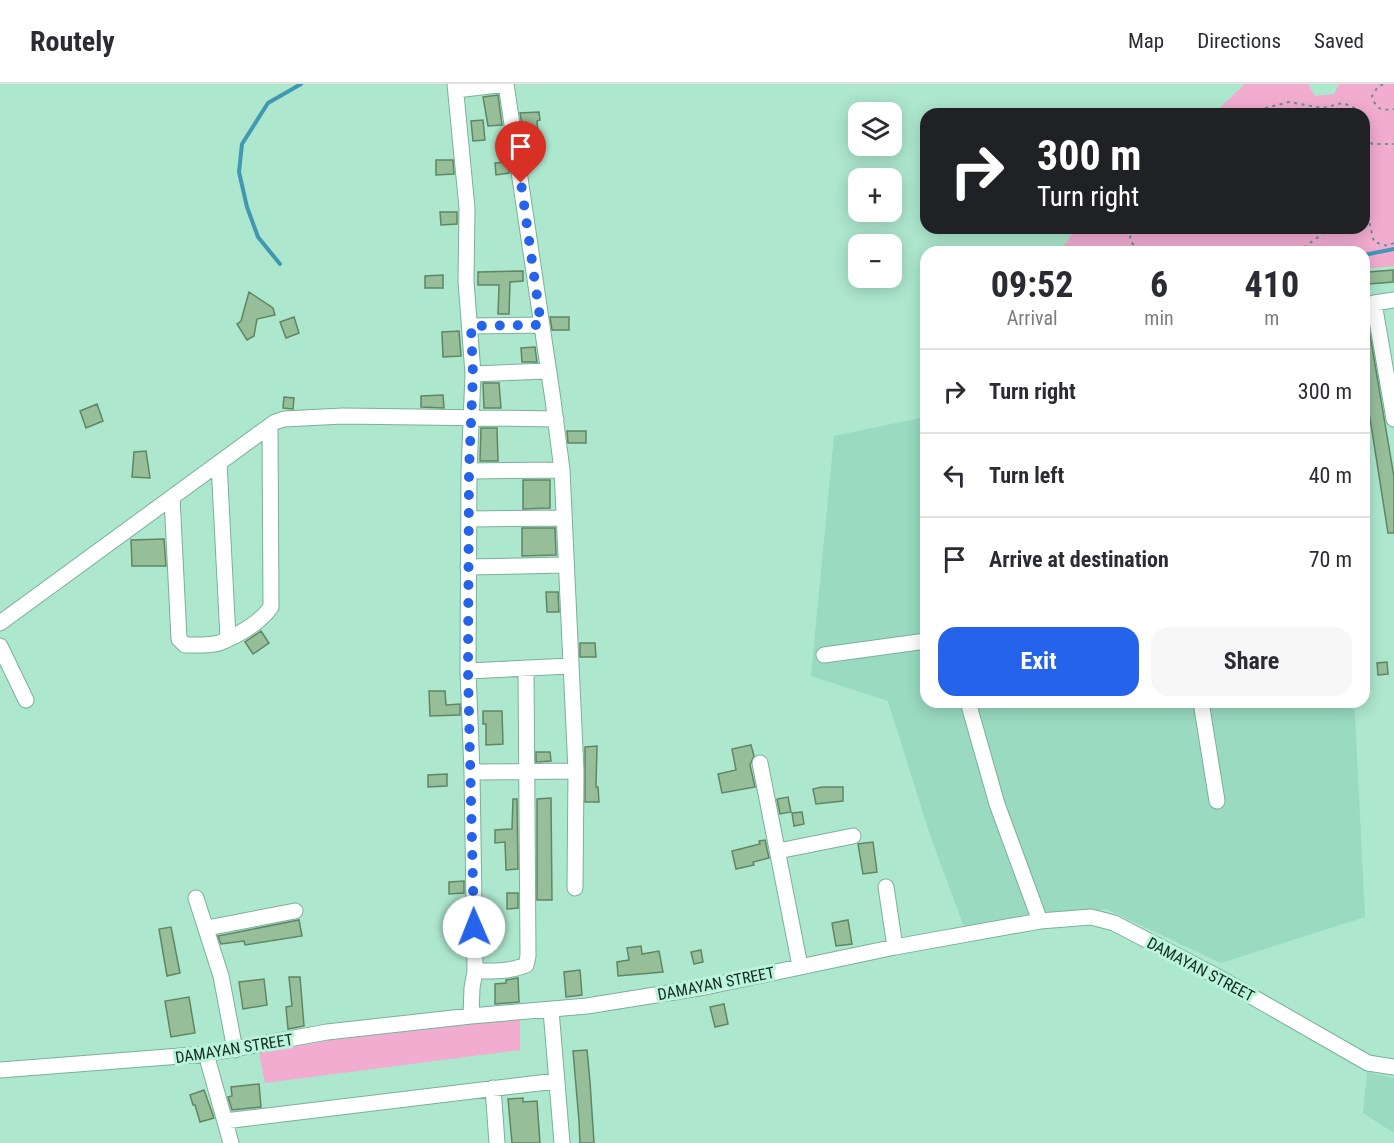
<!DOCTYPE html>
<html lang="en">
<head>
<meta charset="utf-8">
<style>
  body { margin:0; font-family:"Roboto Condensed",sans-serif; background:#f7f7f7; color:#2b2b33; height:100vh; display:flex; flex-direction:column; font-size:22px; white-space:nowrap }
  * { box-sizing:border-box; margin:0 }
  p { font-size:20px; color:#7c7c81 }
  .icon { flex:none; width:33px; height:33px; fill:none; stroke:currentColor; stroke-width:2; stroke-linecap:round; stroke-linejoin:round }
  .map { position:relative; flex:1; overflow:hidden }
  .sheet { position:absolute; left:920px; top:162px; width:450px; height:462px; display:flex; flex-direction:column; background:#fff; border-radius:18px; box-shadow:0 3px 15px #0003 }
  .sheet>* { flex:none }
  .hud { position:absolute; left:920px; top:24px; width:450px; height:126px; border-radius:18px; box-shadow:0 3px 15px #0003; background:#202124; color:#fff; overflow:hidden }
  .fabs { position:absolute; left:848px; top:18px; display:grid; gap:12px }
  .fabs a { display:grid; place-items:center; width:54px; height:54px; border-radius:12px; background:#fff; box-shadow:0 3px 15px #0003; font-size:30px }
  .pin { position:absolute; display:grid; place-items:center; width:51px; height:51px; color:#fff; margin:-62px -26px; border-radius:50% 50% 50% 0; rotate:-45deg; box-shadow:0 0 6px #0007 }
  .pin .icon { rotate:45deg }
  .me { position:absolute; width:66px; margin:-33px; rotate:359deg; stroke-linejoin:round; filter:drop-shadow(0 0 4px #0008) }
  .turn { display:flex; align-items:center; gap:21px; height:126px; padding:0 18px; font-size:27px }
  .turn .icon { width:78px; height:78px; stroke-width:2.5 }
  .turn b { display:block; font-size:42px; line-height:51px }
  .eta { display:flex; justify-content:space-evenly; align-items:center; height:102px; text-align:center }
  .eta b { font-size:36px; font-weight:700; line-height:42px }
  .action { display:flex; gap:12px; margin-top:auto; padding:12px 18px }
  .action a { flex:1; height:69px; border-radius:18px; background:#2563eb; color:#fff; font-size:24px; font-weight:700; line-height:69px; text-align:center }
  .action a+a { background:#f7f7f7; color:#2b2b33 }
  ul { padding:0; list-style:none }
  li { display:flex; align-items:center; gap:18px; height:84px; padding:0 18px; border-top:2px solid #e1e1e2 }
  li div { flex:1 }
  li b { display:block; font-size:22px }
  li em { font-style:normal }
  header { display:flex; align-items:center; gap:36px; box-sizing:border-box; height:84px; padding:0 30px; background:#fff; border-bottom:2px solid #e1e1e2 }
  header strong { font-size:28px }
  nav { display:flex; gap:33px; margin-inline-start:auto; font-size:21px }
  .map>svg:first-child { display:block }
  .built { fill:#99dac0 }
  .green { fill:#f2acd0 }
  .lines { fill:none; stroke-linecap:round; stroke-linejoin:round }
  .stream { stroke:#4298b3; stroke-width:4 }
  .building { fill:#96be99; stroke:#608663; stroke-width:1.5 }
  .minor-casing { stroke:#79b19a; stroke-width:17 }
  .path { stroke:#689381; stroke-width:2; stroke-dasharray:3 4.5; stroke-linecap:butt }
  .minor { stroke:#fff; stroke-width:15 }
  .route { stroke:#2563eb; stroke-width:10; stroke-dasharray:0 18 }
  .labels { text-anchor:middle; stroke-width:6; stroke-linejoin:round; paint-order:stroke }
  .street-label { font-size:16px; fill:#142b22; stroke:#baf4db }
</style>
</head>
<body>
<header>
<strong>Routely</strong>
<nav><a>Map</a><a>Directions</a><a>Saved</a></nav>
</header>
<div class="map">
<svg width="1394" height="1059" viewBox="0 0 1394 1059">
  <rect width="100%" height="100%" fill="#ade7ce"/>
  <path class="built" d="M925,333L926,618H1352L1355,631L1365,833L1221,879L1106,825L967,851L929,748L888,617L811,592L834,352Z
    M1367,988L1394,994V1049L1363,1029Z"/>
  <path class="green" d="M1245,0H1308L1315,12L1334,10L1339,0H1394V182L1364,185V168H1059L1077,144H1364V30H1213Z
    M520,935V966L265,999L259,969L331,956Z"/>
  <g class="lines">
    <path class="stream" d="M1364,171L1394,165
      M280,180L258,153L247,123L239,88L242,60L268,19L301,0"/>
  </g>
  <path class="building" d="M498,11L502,41L488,42L483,13Z
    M539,28L540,36L537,37L538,50L524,52L520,29Z
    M483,36L485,56L473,57L471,37Z
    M436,76H453L454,90L436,91Z
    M508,78L509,89L496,91L495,79Z
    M440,128H457V140L441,141Z
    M1393,186V198L1369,200L1368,188Z
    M523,187V197L510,198L509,230H498L499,201H478V188Z
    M443,191V204H425V192Z
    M249,208L273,224L275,231L257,235L254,252L247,256L237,240L241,237Z
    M294,233L299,249L286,254L280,238Z
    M550,233H569V246H552Z
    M1364,245H1369L1394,393V449H1388L1364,296Z
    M459,247L461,272L443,273L442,248Z
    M535,263L537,278H522L521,264Z
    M483,299H499L501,324H484Z
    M443,311L444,324L421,323V312Z
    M284,313L294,314L293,325L283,324Z
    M97,320L103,337L86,344L80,327Z
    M481,344H497L498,377H480Z
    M567,347H586V359H568Z
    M146,367L150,394L132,393L134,368Z
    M523,396H550V424L523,425Z
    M522,444H555L556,471L522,472Z
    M164,455L166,482H132L131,456Z
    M546,508H558L559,528H547Z
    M261,547L269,559L253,570L245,558Z
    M580,559H595L596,573H580Z
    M1387,578L1388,590L1378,591L1377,579Z
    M429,607H445L446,621L460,620V631L430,632Z
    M483,627H502L503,660L486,661V640H483Z
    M751,661L754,672L750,681L755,703L722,709L718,690L736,686L732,665Z
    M597,662L596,703H598L599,718H585V663Z
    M536,668H550L551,677L536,678Z
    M447,690V702L428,703V691Z
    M822,703H843V717L816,720L813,705Z
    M788,713L791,728L780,730L777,715Z
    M551,714L552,816H537V715Z
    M513,715H517L518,785L506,786L505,758L495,759V746L512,745Z
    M802,728L804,740L794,742L792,729Z
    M765,756L769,774L753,778L754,781L736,785L732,767L760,760L759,757Z
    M873,758L877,788L863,790L858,760Z
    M464,797V809L449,810V798Z
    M507,809H518V824L507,825Z
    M299,836L302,852L245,861L244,857L221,860L218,852Z
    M848,836L852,860L836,862L832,839Z
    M171,843L180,889L167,892L159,845Z
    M641,862L642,870L659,867L663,888L618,892L617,878L629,876L627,864Z
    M701,866L703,878L694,880L691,868Z
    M580,886L582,911L566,913L564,888Z
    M289,893H300L304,942L288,945L286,923L292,922Z
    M518,894L519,918L495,920V900L506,899V896Z
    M264,895L267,921L243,925L239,898Z
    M189,913L195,949L171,953L165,917Z
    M724,920L728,940L715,943L710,923Z
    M587,966L590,998L594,1059H580L579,1037L573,967Z
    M259,1000L261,1023L232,1026L228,1013L232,1012L231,1003Z
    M204,1006L214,1034L200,1038L195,1021H193L190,1011Z
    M523,1014V1018L537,1017L540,1059H512L508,1015Z"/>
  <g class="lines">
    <defs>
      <path id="minor" d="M455,0L467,124L466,197L473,290L469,387L468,587L472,688L475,887L472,904L471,932
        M506,0L553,316L562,386L576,687L575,804
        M456,6L506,0
        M1394,216L1374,219L1394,335
        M471,242L541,241
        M473,290L548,287
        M219,379L228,554
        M469,387L562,386
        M172,413L179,555L185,561C195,561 209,562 219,559C237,552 260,539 271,523L270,342
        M469,435L564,434
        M468,483L566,481
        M0,539L275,338L284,335L343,332L556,335
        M0,562L26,616
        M824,571L926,557
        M468,587L570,582
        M968,618L997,720L1040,837
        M1201,618L1217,717
        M760,679L800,882
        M472,688L576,687
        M778,767L853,752
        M886,803L895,863
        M196,814L221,892L235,966
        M207,844L295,827
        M475,887C494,887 509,888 526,881L528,872L526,584
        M551,926L562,1059
        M206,970L231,1059
        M0,986L206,970L327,948L471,932L587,922L705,903L895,863L1040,837L1091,833L1114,839L1216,892L1368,979L1394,983
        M493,1004L497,1059
        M225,1037L556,997"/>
    </defs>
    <use href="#minor" class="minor-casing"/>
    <path class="path" d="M1383,0L1377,4L1372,12C1376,25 1380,27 1394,25
      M1252,30L1254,27L1289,18L1322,24L1343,19L1357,25L1359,30
      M1364,45L1372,60H1394
      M1364,135L1369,137L1374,158L1388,162L1394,159
      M1131,144L1130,156L1139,168
      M1298,168L1330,144"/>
    <use href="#minor" class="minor"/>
  </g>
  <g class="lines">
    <path class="route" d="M474,843L468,587L469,387L473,290L471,242L541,241L521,99"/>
  </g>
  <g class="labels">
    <g class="street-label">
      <text transform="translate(1201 885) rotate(28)" y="6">DAMAYAN STREET</text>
      <text transform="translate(716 899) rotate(-11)" y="6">DAMAYAN STREET</text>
      <text transform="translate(234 964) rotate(-9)" y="6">DAMAYAN STREET</text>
    </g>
  </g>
</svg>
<div class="fabs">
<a><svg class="icon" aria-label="layers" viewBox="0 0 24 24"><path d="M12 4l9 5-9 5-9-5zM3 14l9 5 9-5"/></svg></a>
<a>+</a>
<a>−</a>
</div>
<div class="pin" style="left:521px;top:99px;background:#d93025"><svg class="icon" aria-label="arrive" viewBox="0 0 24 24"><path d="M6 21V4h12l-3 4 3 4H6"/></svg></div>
<svg class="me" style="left:474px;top:843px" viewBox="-20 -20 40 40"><circle r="19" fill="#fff"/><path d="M0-13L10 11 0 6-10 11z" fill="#2563eb"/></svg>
<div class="hud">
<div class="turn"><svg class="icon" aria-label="right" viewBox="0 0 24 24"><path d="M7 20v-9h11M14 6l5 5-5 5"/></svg><div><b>300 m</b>Turn right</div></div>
</div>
<section class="sheet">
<div class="eta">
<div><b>09:52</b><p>Arrival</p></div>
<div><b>6</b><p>min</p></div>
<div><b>410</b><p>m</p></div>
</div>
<ul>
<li><svg class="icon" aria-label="right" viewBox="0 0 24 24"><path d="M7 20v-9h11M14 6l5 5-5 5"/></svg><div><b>Turn right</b></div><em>300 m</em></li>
<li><svg class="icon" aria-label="left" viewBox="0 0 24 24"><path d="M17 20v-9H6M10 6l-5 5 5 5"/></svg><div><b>Turn left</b></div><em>40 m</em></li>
<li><svg class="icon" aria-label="arrive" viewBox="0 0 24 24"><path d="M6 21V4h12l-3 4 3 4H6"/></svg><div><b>Arrive at destination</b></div><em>70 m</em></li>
</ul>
<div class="action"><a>Exit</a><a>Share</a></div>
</section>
</div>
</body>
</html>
